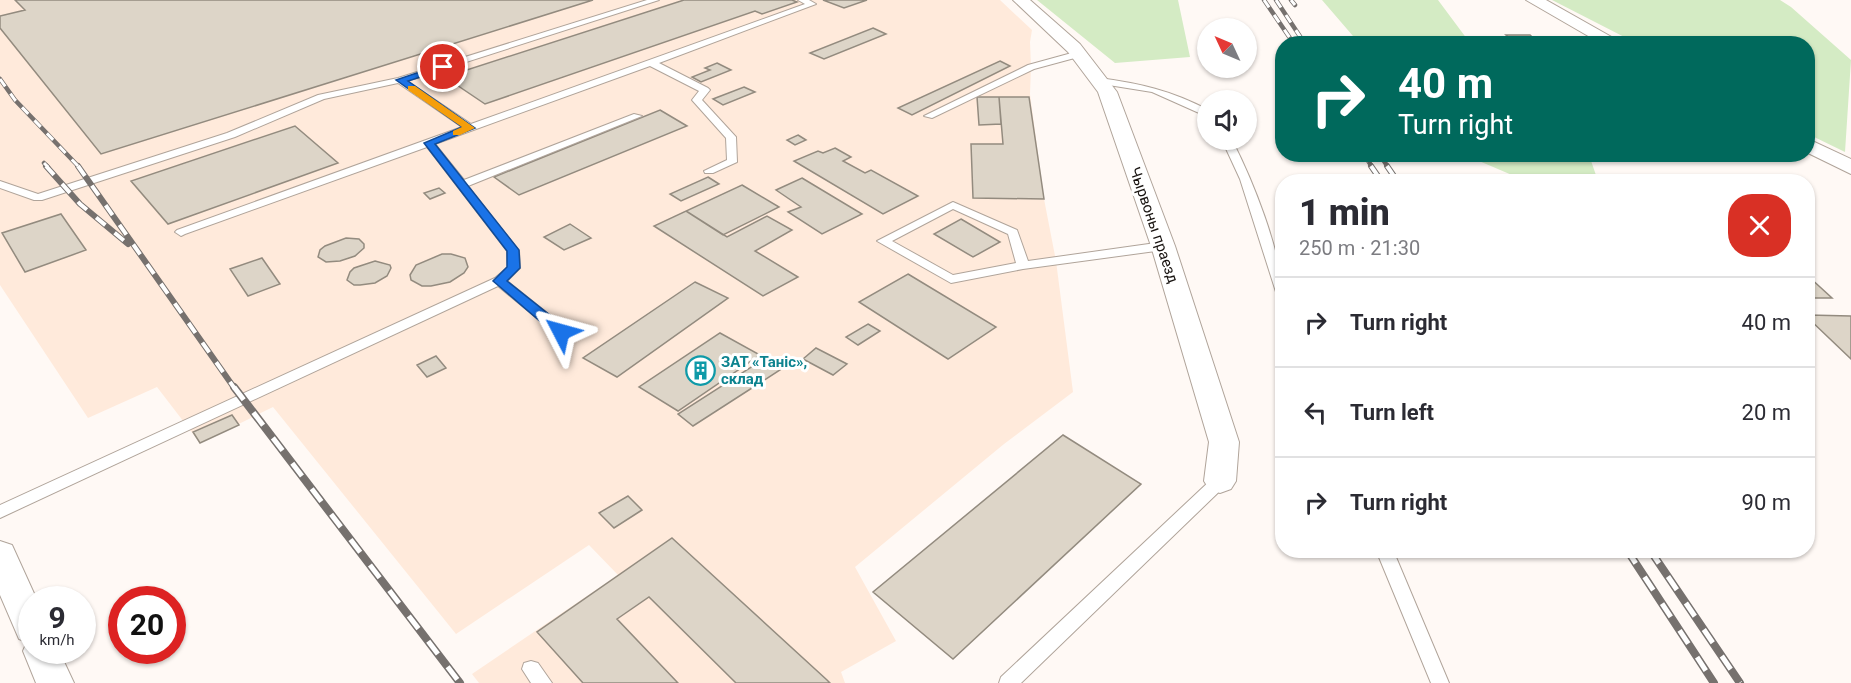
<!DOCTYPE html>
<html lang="en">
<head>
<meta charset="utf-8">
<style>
  body { margin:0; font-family:Roboto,sans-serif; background:#f2f2f3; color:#2b2b33; height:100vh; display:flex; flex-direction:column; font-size:22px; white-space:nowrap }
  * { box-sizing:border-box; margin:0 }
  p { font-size:20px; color:#7c7c81 }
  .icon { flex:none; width:33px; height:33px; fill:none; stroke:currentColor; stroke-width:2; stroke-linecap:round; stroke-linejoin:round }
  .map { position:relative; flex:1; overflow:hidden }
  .drawer { position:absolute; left:1275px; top:174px; width:540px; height:384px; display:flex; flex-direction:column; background:#fff; border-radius:24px; box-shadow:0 2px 4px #0004 }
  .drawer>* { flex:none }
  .guide { position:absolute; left:1275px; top:36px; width:540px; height:126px; border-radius:24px; box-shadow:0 2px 4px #0004; background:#00695c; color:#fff; overflow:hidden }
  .needle { width:39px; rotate:314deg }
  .tools { position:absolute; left:1197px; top:18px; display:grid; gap:12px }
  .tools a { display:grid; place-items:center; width:60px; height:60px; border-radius:50%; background:#fff; box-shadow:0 2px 4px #0004; font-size:30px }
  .speed { position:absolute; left:18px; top:586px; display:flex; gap:12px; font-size:30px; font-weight:700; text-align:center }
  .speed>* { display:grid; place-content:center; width:78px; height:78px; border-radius:50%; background:#fff; box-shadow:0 2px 4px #0004; line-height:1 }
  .speed small { font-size:15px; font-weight:400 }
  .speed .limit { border:9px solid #d22; background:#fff; color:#111 }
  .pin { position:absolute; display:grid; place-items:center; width:51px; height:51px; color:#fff; margin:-26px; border:3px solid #fff; border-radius:50%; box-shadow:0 2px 6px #0007 }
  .me { position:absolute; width:66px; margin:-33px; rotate:309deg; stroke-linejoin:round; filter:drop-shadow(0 0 4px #0008) }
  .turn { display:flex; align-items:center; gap:21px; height:126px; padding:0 24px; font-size:27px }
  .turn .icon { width:78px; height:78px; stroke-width:2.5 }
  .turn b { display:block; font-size:42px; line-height:51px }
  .round { display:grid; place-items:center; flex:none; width:63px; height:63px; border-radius:24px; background:#f2f2f3 }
  .summary { display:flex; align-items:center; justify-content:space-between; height:102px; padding:0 24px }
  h1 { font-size:36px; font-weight:800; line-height:45px }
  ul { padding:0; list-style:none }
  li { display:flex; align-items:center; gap:18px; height:90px; padding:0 24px; border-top:2px solid #e1e1e2 }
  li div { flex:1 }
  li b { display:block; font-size:22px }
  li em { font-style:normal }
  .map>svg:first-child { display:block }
  .built { fill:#ffeadb }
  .green { fill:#d4ebc4 }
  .building { fill:#ddd5c8; stroke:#938b7f; stroke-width:1.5 }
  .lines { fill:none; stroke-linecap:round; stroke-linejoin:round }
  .lane-casing { stroke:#b0a49a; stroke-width:2 }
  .street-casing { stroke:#b0a49a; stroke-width:2 }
  .lane { fill:#fff; fill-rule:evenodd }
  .street { fill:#fff; fill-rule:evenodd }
  .rail-far2-casing { stroke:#76716e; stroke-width:4.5 }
  .rail-far1-casing { stroke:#76716e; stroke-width:6 }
  .rail-casing { stroke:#76716e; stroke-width:8 }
  .rail-far2 { stroke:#fff; stroke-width:3; stroke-dasharray:9; stroke-linecap:butt }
  .rail-far1 { stroke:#fff; stroke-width:4; stroke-dasharray:12; stroke-linecap:butt }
  .rail { stroke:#fff; stroke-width:5; stroke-dasharray:16; stroke-linecap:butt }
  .route { fill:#1a73e8; stroke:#114b97; stroke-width:1.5 }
  .slow { fill:#f59e0b }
  .labels { text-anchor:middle; stroke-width:6; stroke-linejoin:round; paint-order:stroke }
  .street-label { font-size:15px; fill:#181310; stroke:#fff }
  .culture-label { font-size:15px; font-weight:bold; fill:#0d838f; stroke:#fff; text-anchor:start }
</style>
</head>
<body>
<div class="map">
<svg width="1851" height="683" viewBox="0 0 1851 683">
  <rect width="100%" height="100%" fill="#fff9f5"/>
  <path class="built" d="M0,0H1000L1032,30L1030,42L1031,67L1030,94L1044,199L1056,261L1073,392L1004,444L855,567L896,641L841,672L845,683H479L472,674L618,575L589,545L456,634L273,407L200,443L157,387L88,418L0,285Z"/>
  <path class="green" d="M1037,0H1178L1190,57L1115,63Z
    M1322,0H1438L1470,43H1359Z
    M1552,0H1780L1791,7L1851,60L1845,152L1808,134V44L1636,43Z
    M1465,155H1589L1598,181H1526Z"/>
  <path class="building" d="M15,0H593L101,154L0,28V16L25,10Z
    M684,0H792L797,2L762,14L755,11L485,104L445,77Z
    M823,0H867L844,8Z
    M873,28L886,34L824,59L810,53Z
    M1506,35H1530L1540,44H1516Z
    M1000,61L1010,66L912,115L898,108Z
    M717,63L731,70L701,82L692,77L710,70L705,68Z
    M744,87L755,92L723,105L713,99Z
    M977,97H999L1001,124L979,125Z
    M999,97H1029L1044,199L973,198L971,144H1003Z
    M660,110L687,126L519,195L494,177Z
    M295,126L338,163L168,224L131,181Z
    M798,135L806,140L795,145L787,140Z
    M835,148L851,157L843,161L865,173L871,170L918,196L883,214L794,161L818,151L823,153Z
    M708,177L719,184L681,201L670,194Z
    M802,178L862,214L822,234L788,212L801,207L776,190Z
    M742,185L779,207L723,235L686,211Z
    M439,188L445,193L430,199L424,193Z
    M686,211L727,237L767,216L792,230L755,251L798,277L763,296L654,226Z
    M61,214L86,250L25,272L2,233Z
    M961,219L1000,242L973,257L934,234Z
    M570,224L591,238L564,250L544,237Z
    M346,238L359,239L364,244V248L355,256L340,261L326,262L318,257L320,250L325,246Z
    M442,254H451L465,258L468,267L464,273L450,282L431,286H422L411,280L410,275L416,265Z
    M262,258L280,284L248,296L230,269Z
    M375,261L390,265L391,268L387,276L375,283L360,285H354L347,280L350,272L354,268Z
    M908,274L996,327L948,359L859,302Z
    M1808,276L1832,298H1808Z
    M695,282L728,298L617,377L583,358Z
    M1808,315L1851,316V359L1808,318Z
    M868,324L880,331L858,345L846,337Z
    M720,333L760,355L678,411L639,387Z
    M816,348L847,364L833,375L803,359Z
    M436,356L446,368L427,377L417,365Z
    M767,357L783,368L693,426L678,414Z
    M232,415L239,425L200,443L193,432Z
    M1063,435L1141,484L953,659L873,592Z
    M628,496L642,510L614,528L599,513Z
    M672,538L827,680L830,683H736L649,597L617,619L678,683H583L537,632Z"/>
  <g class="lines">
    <defs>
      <path id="lane" d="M647,0H659L407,81L471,124L805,4L798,0H809L816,4L659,63L708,88L710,90L702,100L736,137L737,162L713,173H705L704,171L727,160L726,138L692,100L699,91L650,66L435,144L464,180L634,114L642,116L468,186L519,251L520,268L507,281L566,328L568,331L566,334H556L498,286L0,518V505L495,278L508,267L507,251L427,147L185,234L181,236L175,232L177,230L462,127L398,83L324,99L235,137L42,200H34L0,188V181L38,194L227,133L318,95L398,78Z
        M1079,51L1082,52V56L1034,69L932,118L924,116L1028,65Z
        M1099,78C1138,83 1173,91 1208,110V117L1152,92L1096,83L1094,81Z
        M1222,140H1232C1252,179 1282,252 1282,296L1276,292L1240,179Z
        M953,202L1017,230L1028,261L1163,242L1169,246L1163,250L1023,269L951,283L877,241ZM953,209L1008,234L1016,263L953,275L892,241Z
        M1220,475L1226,477L1228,481L1226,485L1021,683H999L1001,677L1214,477Z
        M1376,550H1393L1449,683H1431Z
        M531,661L538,663L552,683H531L522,669L524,663Z"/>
      <path id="street" d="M1013,0H1030L1080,44L1117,92L1175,246L1239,442L1236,481L1231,489L1220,493L1209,489L1204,481L1209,442L1151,246L1098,92L1068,52Z
        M1526,0H1546L1624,44H1602Z
        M1808,139L1851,159V174L1808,153Z
        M0,541L12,545L37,600H32V651H59L74,683H36L23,651L27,642L19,639L0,595Z"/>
    </defs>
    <use href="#lane" class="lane-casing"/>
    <use href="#street" class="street-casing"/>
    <use href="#lane" class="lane"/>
    <use href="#street" class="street"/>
    <defs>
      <path id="rail-far2" d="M1264,0L1294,44
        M1276,0L1305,44
        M1291,0L1295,5
        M0,79L15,100L79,167
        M1364,154L1372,167
        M1379,154L1388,167
        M44,163L48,167"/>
      <path id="rail-far1" d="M46,166L80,204L128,244
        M78,166L235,389
        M1371,166L1382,182
        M1387,166L1398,182"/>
      <path id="rail" d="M234,387L460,683
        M1627,550L1714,683
        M1650,550L1740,683"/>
    </defs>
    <use href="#rail-far2" class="rail-far2-casing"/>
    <use href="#rail-far1" class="rail-far1-casing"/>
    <use href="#rail" class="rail-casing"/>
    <use href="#rail-far2" class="rail-far2"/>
    <use href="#rail-far1" class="rail-far1"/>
    <use href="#rail" class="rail"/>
  </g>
  <path class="route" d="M443,64L447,67L446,69L408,81L475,128L435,144L519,250L520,268L507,281L566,328L568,332L566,335H556L493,281L507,267V251L424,143L462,127L396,80Z"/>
  <path class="slow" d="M408,86H415L475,128L460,135H453V131L462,127L408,90Z"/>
  <defs>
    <symbol id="building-ring" viewBox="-11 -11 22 22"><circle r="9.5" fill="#fff" stroke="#0f9aa8" stroke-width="1.5"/><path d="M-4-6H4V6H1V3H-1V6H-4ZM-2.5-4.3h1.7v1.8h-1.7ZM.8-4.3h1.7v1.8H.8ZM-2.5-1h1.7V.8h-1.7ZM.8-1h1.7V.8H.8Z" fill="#0f9aa8"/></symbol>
  </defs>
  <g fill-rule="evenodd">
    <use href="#building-ring" x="684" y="354" width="33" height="33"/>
  </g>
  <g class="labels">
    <g class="street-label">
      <text transform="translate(1154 225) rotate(71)" y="5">Чырвоны праезд</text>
    </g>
    <g class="culture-label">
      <text x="721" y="367">ЗАТ «Таніс»,<tspan x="721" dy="17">склад</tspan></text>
    </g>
  </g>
</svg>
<div class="tools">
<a><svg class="needle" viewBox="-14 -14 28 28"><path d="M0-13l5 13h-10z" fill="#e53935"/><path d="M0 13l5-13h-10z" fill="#7c7c81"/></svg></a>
<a><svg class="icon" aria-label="sound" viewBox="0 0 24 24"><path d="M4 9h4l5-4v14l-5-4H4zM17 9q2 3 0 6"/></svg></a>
</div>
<div class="speed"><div>9<small>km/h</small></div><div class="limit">20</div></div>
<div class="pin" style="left:443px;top:67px;background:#d93025"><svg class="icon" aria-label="arrive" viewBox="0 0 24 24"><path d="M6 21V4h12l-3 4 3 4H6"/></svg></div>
<svg class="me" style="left:561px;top:332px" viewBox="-20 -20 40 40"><path d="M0-17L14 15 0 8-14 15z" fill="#1a73e8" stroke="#fff" stroke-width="4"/></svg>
<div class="guide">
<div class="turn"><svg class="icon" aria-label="right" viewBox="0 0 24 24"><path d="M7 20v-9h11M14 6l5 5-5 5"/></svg><div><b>40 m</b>Turn right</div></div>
</div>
<section class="drawer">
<div class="summary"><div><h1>1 min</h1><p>250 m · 21:30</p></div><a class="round" style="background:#d93025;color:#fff"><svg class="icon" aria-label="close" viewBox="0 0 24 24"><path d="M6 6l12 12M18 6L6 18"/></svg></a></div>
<ul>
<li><svg class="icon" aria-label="right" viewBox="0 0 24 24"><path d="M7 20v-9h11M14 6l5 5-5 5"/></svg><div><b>Turn right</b></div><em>40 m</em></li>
<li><svg class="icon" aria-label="left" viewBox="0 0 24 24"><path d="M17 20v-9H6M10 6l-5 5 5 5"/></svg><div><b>Turn left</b></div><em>20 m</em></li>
<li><svg class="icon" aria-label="right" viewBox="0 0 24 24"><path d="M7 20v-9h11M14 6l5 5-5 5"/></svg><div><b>Turn right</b></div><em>90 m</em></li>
</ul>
</section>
</div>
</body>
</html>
